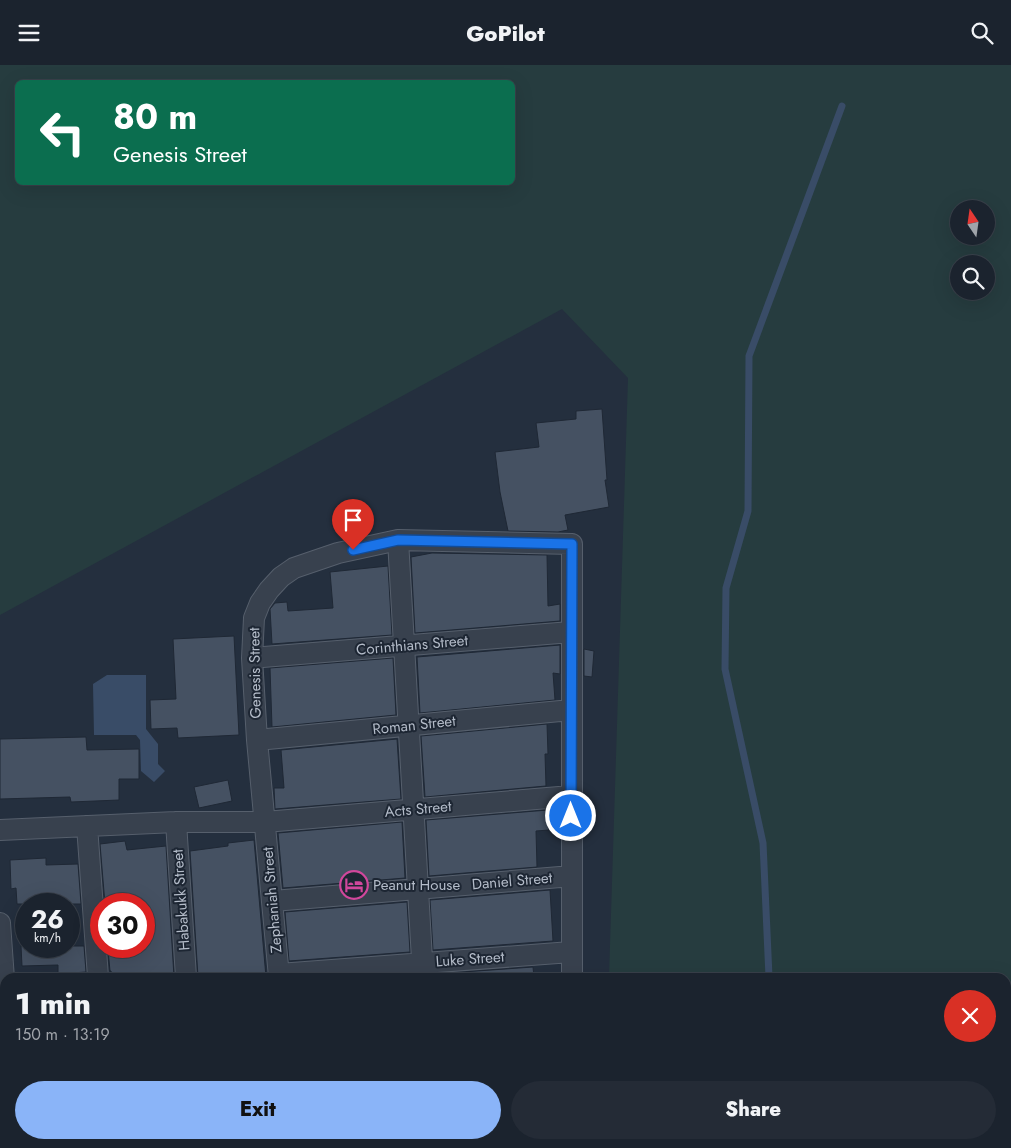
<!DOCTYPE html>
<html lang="en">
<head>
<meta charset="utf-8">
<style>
  body { margin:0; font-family:Jost,sans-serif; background:#242b36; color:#f1f3f6; height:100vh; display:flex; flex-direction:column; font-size:19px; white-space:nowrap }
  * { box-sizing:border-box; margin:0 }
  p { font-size:16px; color:#a0a4aa }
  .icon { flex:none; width:28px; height:28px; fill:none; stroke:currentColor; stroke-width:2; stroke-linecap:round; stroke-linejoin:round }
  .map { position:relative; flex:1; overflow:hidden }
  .side { position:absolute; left:0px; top:908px; width:1011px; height:176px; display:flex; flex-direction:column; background:#1b232e; border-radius:15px 15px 0 0; box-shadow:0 5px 20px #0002,0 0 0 1px #39404a }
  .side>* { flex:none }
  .banner { position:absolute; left:15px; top:15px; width:500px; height:105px; border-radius:8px; box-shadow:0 5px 20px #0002,0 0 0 1px #39404a; background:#0b6e4f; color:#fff; overflow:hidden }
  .needle { width:32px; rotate:347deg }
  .tools { position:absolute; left:950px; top:135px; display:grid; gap:10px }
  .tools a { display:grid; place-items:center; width:45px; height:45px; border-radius:50%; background:#1b232e; box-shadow:0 5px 20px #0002,0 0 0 1px #39404a; font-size:25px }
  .speed { position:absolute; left:15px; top:828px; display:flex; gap:10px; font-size:25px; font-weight:700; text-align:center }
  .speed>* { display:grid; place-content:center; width:65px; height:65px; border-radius:50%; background:#1b232e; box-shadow:0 5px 20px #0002,0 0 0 1px #39404a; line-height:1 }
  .speed small { font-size:12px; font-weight:400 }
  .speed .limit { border:8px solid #d22; background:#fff; color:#111 }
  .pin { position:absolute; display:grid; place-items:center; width:42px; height:42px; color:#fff; margin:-51px -21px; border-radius:50% 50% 50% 0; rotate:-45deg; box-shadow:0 0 5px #0007 }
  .pin .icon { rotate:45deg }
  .me { position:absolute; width:55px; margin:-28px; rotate:0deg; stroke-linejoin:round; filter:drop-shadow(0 0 4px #0008) }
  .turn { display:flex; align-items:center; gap:18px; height:105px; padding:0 15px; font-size:22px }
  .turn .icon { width:65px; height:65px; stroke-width:2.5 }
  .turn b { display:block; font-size:35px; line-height:42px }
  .round { display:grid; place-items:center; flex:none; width:52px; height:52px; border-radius:26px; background:#242b36 }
  .summary { display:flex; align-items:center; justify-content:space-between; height:85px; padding:0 15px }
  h1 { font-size:30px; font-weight:800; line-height:38px }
  .button { display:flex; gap:10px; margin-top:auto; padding:10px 15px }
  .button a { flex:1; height:58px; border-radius:30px; background:#8ab4f8; color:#111; font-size:20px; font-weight:800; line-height:58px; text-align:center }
  .button a+a { background:#242b36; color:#f1f3f6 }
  header { display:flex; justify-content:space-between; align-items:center; height:65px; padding:0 15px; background:#1b232e; font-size:22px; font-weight:800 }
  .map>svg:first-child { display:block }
  .green { fill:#263c3f; fill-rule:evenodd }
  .water { fill:#394c67 }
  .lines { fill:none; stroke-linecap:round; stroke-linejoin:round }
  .stream { stroke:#394c67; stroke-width:7 }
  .river { stroke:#394c67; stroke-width:40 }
  .building { fill:#455162; stroke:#1f2835 }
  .minor-casing { stroke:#565f6c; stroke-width:22 }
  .path { stroke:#44595c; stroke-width:3; stroke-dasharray:4 4; stroke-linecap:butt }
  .minor { stroke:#38414e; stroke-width:20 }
  .route-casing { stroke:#114b97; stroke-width:12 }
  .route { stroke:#1a73e8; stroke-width:9 }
  .labels { text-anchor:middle; stroke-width:4; stroke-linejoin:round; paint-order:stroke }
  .street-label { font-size:15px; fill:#b4bcc9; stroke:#1d2633 }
  .poi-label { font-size:15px; fill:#b4bcc9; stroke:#1d2633; text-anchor:start }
</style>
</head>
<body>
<header><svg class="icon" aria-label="menu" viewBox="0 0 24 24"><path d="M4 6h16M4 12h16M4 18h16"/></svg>GoPilot<svg class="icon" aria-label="search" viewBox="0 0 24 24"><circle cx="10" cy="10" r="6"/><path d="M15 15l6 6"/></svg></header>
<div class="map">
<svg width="1011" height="1083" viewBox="0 0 1011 1083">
  <rect width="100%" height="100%" fill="#242f3e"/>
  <path class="green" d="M0,0H1011V1083H598V1079H1006V912H609L628,313L562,244L0,550ZM18,18H512V118H18ZM959,144H986V171H959ZM959,199H986V226H959Z"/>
  <path class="water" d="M107,610H146V664L158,679V699L165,706L154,717L141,706L140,675L136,670H94L93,619Z"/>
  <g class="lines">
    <path class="stream" d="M769,912L763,778L725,604L726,523L748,446L749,291L842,41
      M1006,1051L1011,1040
      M993,1083L995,1079"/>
    <path class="river" d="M980,1079L985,1083
      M723,1083L725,1079"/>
  </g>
  <path class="building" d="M602,344L607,415H605L609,442L565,450L568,465L558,467L508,466L500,427L495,387L539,382L536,358L576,354V346Z
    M432,488L547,490L548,541L560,539V556L415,568L411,492Z
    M388,501L392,570L272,579L270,544L275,538L287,537L288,546L333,543L330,507Z
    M234,571L239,670L178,673L177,663L151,664L150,635L176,634L173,574Z
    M560,580V609L553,608L555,635L420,648L417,592Z
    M584,584L594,586L592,612L584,611Z
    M393,593L396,650L272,662L270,603Z
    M547,659L548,689H545L546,721L425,732L421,671Z
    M86,672L87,685L139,684V714H119V735L71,737L70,732L0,734V674Z
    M397,674L401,734L275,744L274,723H284L281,685Z
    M228,715L232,736L199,743L194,722Z
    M548,745L549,765L536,766L537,802L429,811L426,755Z
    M402,757L405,813L283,823L278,768Z
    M254,775L266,912H198L190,786L228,781V778Z
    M125,776L127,785L166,781L174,912H112L111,906H110L108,885L146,881L144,839H105L100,779Z
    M46,793V800L78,799L81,839H17L16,823L11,824L10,795Z
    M550,825L553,876L433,885L430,835Z
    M407,837L410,887L289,896L285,847Z
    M21,881H84L86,907L58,909V900L22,901Z
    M533,902L534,912H435V909Z"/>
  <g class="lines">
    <defs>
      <path id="minor" d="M398,475L423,912
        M252,593L571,567
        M257,675L571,645
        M176,757L186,912
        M87,761L98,912
        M0,765L176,757H265L571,731
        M273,836L572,811
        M0,858L5,928
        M279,909L571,887
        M279,912L257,675L252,593L254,553L260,538L269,525L281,512L294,503L338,488L398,475L572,479V912
        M16,1079V1083
        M109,1079V1083
        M197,1079V1083
        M290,1079V1083
        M433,1079V1083
        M568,1083L569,1079"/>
    </defs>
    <use href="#minor" class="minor-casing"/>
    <path class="path" d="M1010,1077L1011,1076"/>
    <use href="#minor" class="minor"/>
  </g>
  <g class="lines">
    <defs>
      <path id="route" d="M353,485L398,475L572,479L571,751"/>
    </defs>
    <use href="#route" class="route-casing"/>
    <use href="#route" class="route"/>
  </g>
  <defs>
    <symbol id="hotel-ring" viewBox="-11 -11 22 22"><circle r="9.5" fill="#1d2633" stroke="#d1479c" stroke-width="1.5"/><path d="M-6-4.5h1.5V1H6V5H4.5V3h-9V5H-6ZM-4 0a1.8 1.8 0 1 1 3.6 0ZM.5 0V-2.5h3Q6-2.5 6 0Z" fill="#d1479c"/></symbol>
  </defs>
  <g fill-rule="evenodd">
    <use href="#hotel-ring" x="338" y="804" width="32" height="32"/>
  </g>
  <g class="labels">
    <g class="street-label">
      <text transform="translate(412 580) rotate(-5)" y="5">Corinthians Street</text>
      <text transform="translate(255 608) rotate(-91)" y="5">Genesis Street</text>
      <text transform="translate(414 660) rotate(-6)" y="5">Roman Street</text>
      <text transform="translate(418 744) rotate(-5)" y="5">Acts Street</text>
      <text transform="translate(512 816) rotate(-5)" y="5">Daniel Street</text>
      <text transform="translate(181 835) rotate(-94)" y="5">Habakukk Street</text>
      <text transform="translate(272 835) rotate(-95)" y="5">Zephaniah Street</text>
      <text transform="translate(470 894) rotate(-4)" y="5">Luke Street</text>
    </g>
    <g class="poi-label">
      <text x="373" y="825">Peanut House</text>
    </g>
  </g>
</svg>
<div class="tools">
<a><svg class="needle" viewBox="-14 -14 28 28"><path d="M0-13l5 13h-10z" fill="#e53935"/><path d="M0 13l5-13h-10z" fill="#a0a4aa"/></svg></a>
<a><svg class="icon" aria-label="search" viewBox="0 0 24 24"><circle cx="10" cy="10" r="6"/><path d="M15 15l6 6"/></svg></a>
</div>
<div class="speed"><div>26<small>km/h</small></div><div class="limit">30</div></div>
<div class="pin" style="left:353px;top:485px;background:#d93025"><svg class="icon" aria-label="arrive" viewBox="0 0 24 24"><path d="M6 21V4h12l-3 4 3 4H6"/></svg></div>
<svg class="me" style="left:571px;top:751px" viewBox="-20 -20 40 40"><circle r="17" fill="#1a73e8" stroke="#fff" stroke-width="3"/><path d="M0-11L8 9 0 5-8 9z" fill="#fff"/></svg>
<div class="banner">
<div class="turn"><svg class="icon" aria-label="left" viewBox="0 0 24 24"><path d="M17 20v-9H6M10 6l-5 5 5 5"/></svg><div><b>80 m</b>Genesis Street</div></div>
</div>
<section class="side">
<div class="summary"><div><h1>1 min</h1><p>150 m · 13:19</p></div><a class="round" style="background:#d93025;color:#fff"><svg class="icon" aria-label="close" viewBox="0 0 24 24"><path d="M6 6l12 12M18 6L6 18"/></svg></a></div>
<div class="button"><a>Exit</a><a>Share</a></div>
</section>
</div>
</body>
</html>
